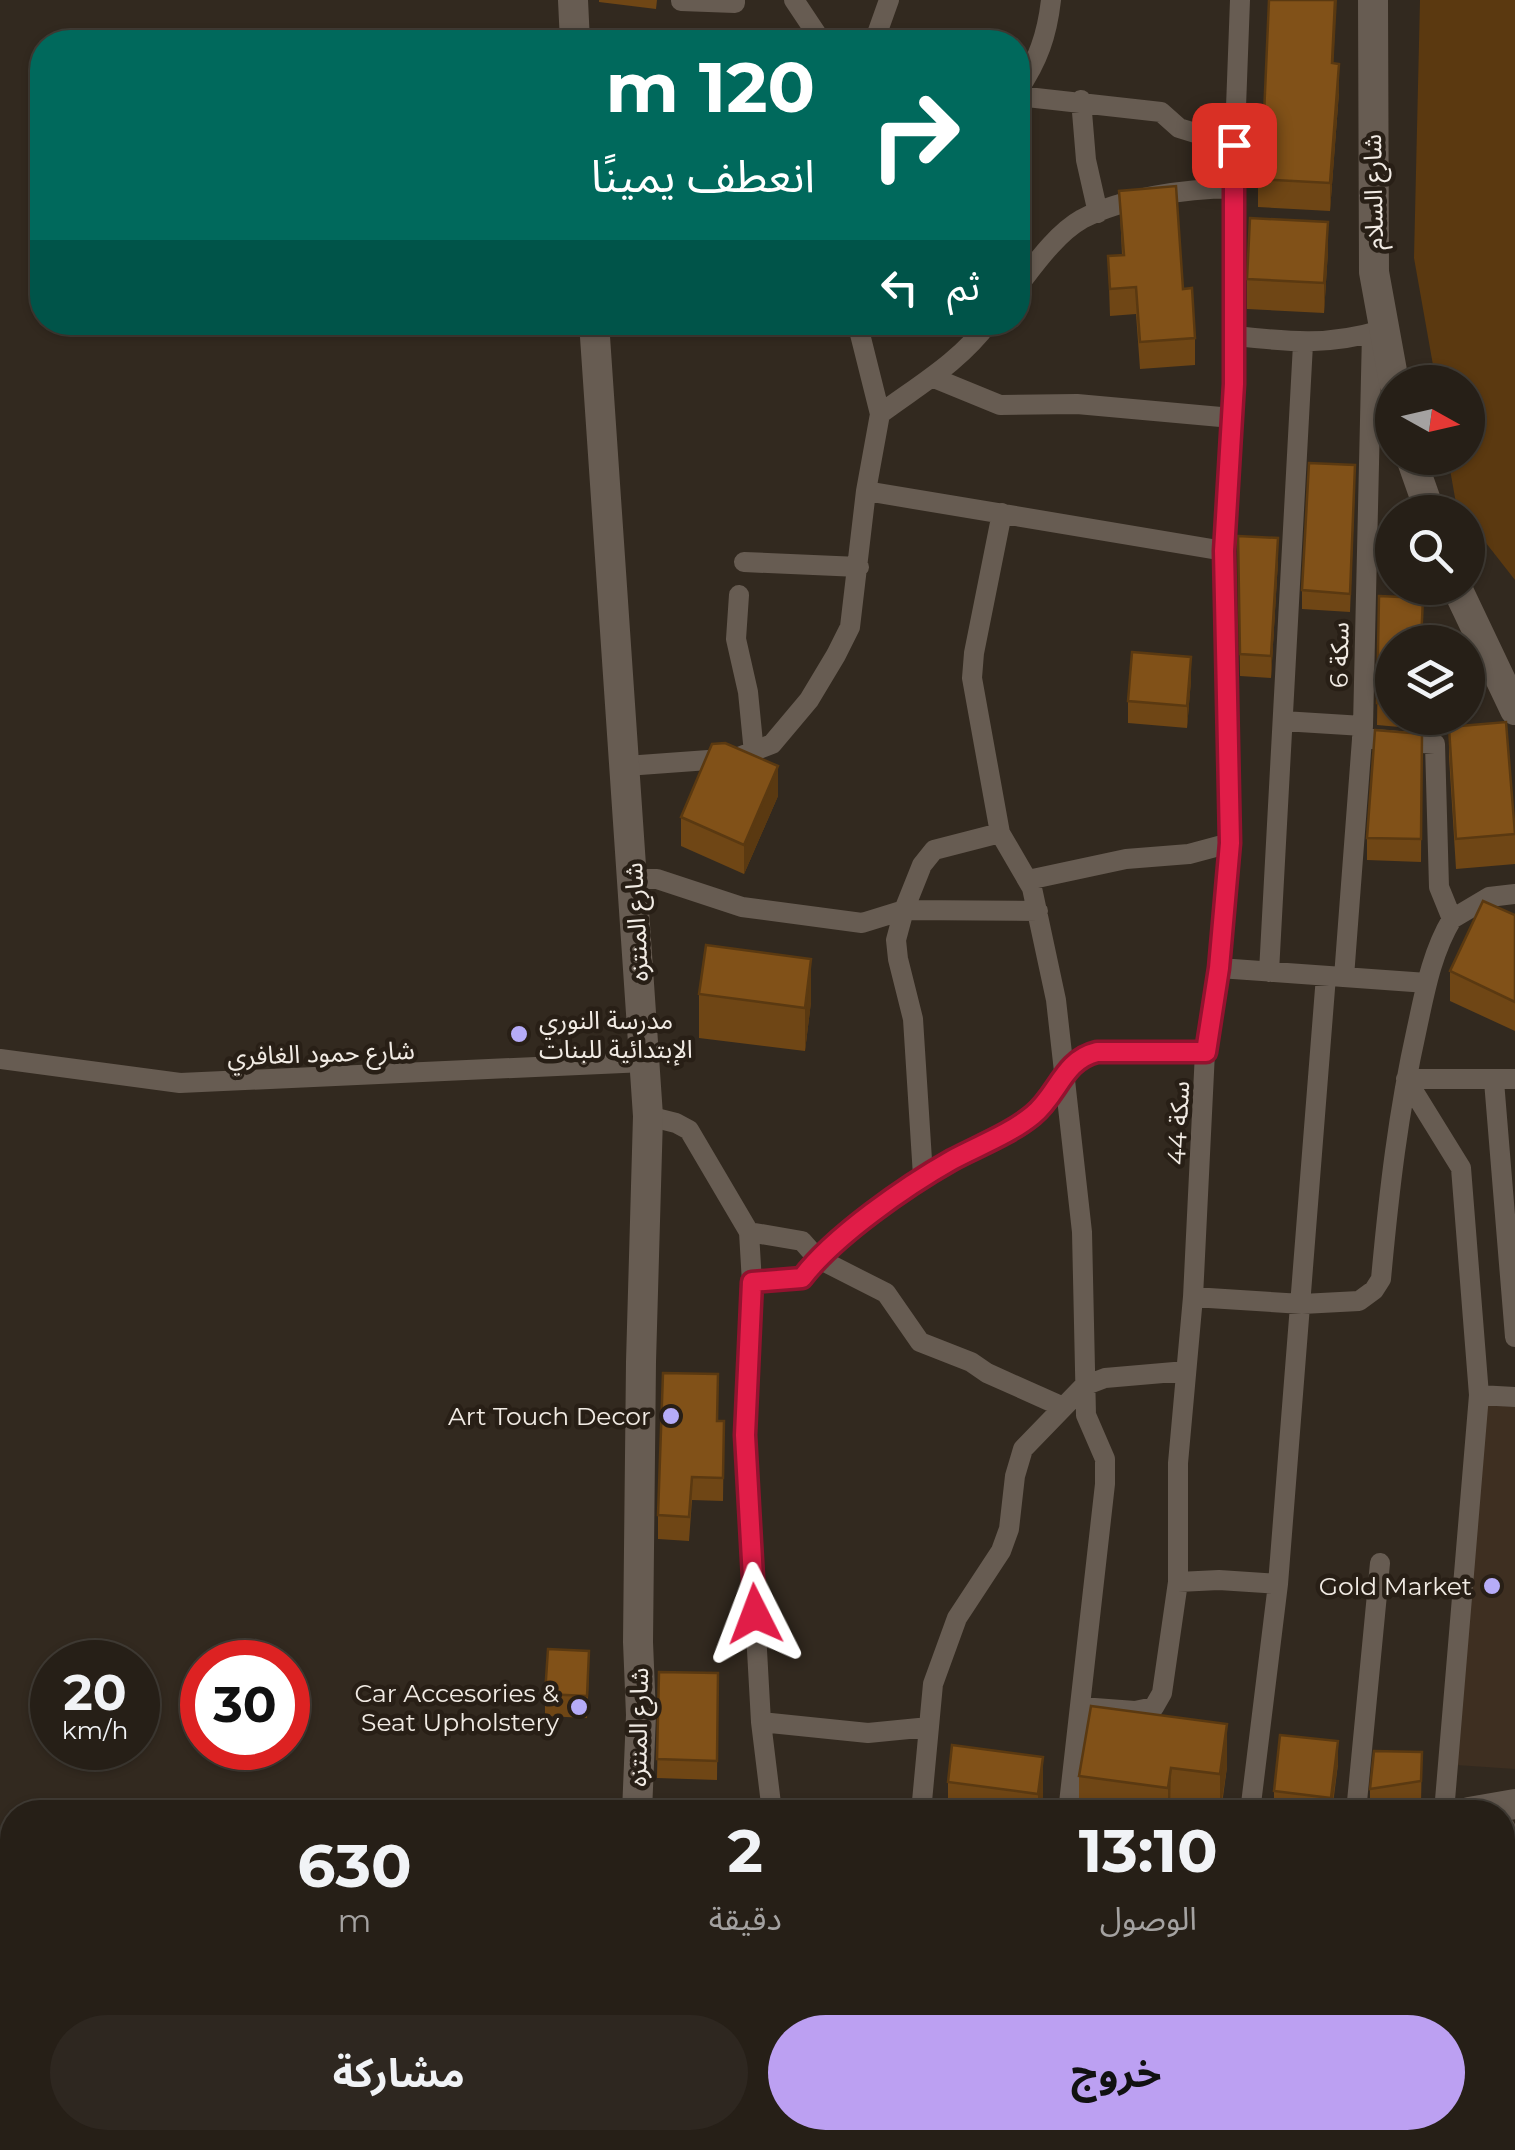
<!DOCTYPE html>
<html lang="ar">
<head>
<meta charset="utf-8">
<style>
  body { margin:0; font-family:Montserrat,"Noto Sans Arabic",sans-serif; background:#2e2720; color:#f1f3f6; direction:rtl; height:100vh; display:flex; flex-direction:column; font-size:38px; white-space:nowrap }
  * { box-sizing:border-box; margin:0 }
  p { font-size:32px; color:#a4a2a1 }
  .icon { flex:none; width:55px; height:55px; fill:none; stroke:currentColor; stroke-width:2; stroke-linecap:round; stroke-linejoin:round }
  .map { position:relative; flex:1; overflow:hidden; direction:ltr }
  .details { position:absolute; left:0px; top:1800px; width:1515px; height:350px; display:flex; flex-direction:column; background:#261f17; border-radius:40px 40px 0 0; box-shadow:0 2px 8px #0004,0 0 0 2px #423d36; direction:rtl }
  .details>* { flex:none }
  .top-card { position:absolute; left:30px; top:30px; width:1000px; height:305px; border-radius:40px; box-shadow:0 2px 8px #0004,0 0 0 2px #423d36; direction:rtl; background:#00695c; color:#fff; overflow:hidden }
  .needle { width:65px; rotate:98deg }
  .controls { position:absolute; left:1375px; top:365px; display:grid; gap:20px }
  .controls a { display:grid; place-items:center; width:110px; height:110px; border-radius:50%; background:#261f17; box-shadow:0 2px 8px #0004,0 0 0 2px #423d36; font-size:50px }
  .speed { position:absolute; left:30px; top:1640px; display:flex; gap:20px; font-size:50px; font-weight:700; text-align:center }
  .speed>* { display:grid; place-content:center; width:130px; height:130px; border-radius:50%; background:#261f17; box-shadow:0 2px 8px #0004,0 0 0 2px #423d36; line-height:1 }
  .speed small { font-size:25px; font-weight:400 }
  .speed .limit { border:15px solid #d22; background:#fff; color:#111 }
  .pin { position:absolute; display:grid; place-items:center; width:85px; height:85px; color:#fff; margin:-42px; border-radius:20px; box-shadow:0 5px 15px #0006 }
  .me { position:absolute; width:110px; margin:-55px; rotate:357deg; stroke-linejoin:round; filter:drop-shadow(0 0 8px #0008) }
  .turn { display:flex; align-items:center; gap:35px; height:210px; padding:0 50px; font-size:45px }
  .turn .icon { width:130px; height:130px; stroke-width:2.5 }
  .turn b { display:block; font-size:70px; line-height:85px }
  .then { display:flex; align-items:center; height:95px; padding:0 50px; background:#0003; gap:20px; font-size:38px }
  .eta { display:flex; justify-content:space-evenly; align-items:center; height:170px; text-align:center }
  .eta b { font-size:60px; font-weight:700; line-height:70px }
  .button { display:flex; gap:20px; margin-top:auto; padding:20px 50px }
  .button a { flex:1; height:115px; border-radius:60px; background:#bca0f2; color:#111; font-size:40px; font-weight:700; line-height:115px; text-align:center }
  .button a+a { background:#2e2720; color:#f1f3f6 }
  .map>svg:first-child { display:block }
  .built { fill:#3e2f21 }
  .green { fill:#5b3910 }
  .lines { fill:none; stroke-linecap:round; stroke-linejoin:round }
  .street { stroke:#675c52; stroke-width:20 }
  .secondary { stroke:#675c52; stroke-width:30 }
  .wall { fill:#6f4615 }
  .shaded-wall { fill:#5a3911 }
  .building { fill:#815118; stroke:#5a3911; stroke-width:2.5 }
  .route-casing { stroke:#92132f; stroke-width:25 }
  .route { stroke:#e11d48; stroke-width:18 }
  .poi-dot { fill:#b6acf8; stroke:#281f16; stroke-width:4 }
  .labels { text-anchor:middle; stroke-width:9; stroke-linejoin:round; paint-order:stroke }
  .street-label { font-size:25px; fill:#f1ebe4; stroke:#281f16 }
  .poi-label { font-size:25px; fill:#f1ebe4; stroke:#281f16; text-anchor:end }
</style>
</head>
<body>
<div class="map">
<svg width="1515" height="2150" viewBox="0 0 1515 2150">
  <rect width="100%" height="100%" fill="#32291f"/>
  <path class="built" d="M1482,1404L1515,1407V1769L1456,1765Z"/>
  <path class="green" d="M1420,0H1515V580L1468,520V512L1457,509L1448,458H1468V382H1436L1414,258Z
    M652,2138H842L843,2150H650Z"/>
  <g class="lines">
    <path class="street" d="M794,0L822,42
      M681,1L735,3V0
      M874,42L889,0
      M1018,90C1038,61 1047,35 1051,0
      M1018,96L1161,112L1179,128L1234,145
      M1081,100L1086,160L1098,213
      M1018,286C1035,264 1057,233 1082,219C1124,197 1186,189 1233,188
      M594,326L767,322
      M1235,336C1291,342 1328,346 1382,330
      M934,378L1000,405L1077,404L1232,418
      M880,414C919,385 960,362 989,322
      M866,491L1224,551
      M1002,513L974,653L972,678L1000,833L1032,888L1056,1000L1082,1232L1086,1415L1105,1459V1484L1068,1812
      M744,562L859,567
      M739,595L736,639L748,692L754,753
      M1283,721L1363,726
      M626,766L736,758L772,744L809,700L836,655L850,627L866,491L880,414L857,322
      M634,879H657L742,907L862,923L904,910L1038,911
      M1028,880L1126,859L1189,854L1230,843
      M1452,919L1489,897L1515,894
      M1219,968L1427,983
      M1269,972L1303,344
      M1344,977L1363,726L1372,333
      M0,1059L180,1083L645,1062
      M1406,1079L1461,1168L1479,1395L1444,1812
      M1406,1079H1515
      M1494,1081L1515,1337
      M648,1116L676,1123L689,1130L749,1232L752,1283L745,1435L761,1722L772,1812
      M923,1176L913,1019L898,959L896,940L904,910L922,865L934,850L1000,833
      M749,1232L802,1241L817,1258L886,1293L920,1342L971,1362L987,1373L1063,1407
      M752,1283L802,1278C833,1236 906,1185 952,1160C978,1146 1010,1134 1033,1115C1058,1095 1063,1060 1097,1052H1205
      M1193,1297L1302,1304L1359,1301L1374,1290L1381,1279C1389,1192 1398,1113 1417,1028C1425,991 1432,952 1452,919L1439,887L1435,744L1362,738
      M1479,1395L1515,1397
      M1178,1582L1219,1580L1278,1584
      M1081,1707L1135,1711L1154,1707L1162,1693L1178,1582V1463L1193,1297L1205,1052L1219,968L1230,843L1224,551L1234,384L1233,188L1240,0
      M761,1722L868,1733L929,1727
      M921,1812L933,1684L957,1618L1001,1551L1009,1529L1015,1476L1023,1449L1084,1386L1105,1378L1186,1371
      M1250,1812L1278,1584L1326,976
      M1356,1812L1380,1563
      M1502,1847L1505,1827
      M874,2138L875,2150
      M1202,2150L1203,2138
      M1331,2150L1333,2138"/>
    <path class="secondary" d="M573,0L575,42
      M1373,0L1374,272L1394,382
      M594,322L648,1116L641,1362L638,1642L641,1715L637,1812
      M1411,458L1430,512
      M1457,588L1515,710
      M1469,1812L1515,1804
      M81,2150L134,2138
      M181,2150L236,2138
      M599,2150L600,2138
      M621,2150L624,2138"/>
  </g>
  <path class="wall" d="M599,0H657L656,9L599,2Z
    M1333,63L1339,92L1330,211L1258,207V179L1263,138Z
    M1119,191L1183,289L1195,338V365L1140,369L1136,314L1110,316L1108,256L1122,255Z
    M1328,251L1324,313L1247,309V279Z
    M1355,484L1350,612L1302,609V590Z
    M1238,536L1278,561L1271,678L1240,676Z
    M1379,596L1423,621L1392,642V718H1423L1422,729L1377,725Z
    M1191,680L1187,728L1128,723V701Z
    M1449,727L1515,834V864L1456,869L1449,757Z
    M1422,734L1421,862L1367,860V838Z
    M778,796L744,874L681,846V817Z
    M1515,915V1031L1450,1001V971Z
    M699,994L811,1002L805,1051L699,1038Z
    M717,1421H724L723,1501L692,1500L689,1541L658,1539V1515Z
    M659,1672L718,1673L717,1780L657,1778Z
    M589,1674L587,1718L545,1716V1694Z
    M1091,1706L1227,1767L1221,1812H1079V1776Z
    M1422,1752L1421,1804L1370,1812V1789Z
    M1043,1757L1041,1812H948V1782Z
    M1338,1764L1332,1812H1274V1791Z"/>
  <path class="shaded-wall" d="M1335,0H1337L1332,91V63Z
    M1339,64V92L1330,211V183Z
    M1328,222V251L1324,313V283Z
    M1278,538V561L1271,678V656Z
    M1191,657V680L1187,728V706Z
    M778,766V796L744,874V845Z
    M811,959V1002L805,1051V1008Z
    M1227,1724V1767L1220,1812V1774Z
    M1338,1741V1764L1331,1812V1798Z
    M1043,1757V1801L1041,1812H1038V1794Z
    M1171,1768L1170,1812H1168V1788Z
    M457,2145V2150H438Z"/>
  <path class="building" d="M1269,0H1335L1332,63L1339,64L1330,183L1258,179L1260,138H1263Z
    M1176,186L1183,289L1192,288L1195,338L1140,342L1136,287L1110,289L1108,256L1124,255L1119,191Z
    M1250,218L1328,222L1324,283L1247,279Z
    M1309,463L1355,465L1350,594L1302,590Z
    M1238,536L1278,538L1271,656L1240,654Z
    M1379,596L1423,598L1421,642H1392V704L1377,703Z
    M1132,652L1191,657L1187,706L1128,701Z
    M1506,722L1515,834L1456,839L1449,727Z
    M1375,730L1422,734L1421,839L1367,838Z
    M725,743L778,766L744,845L681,817L712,744Z
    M1483,901L1515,915V1002L1450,971Z
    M706,945L811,959L805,1008L699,994Z
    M663,1373L718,1374L717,1421H724L723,1478L692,1477L689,1517L658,1515Z
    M548,1649L589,1651L587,1696L545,1694Z
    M659,1672L718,1673L717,1761L657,1759Z
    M1091,1706L1227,1724L1220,1774L1171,1768L1168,1788L1079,1776Z
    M1280,1735L1338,1741L1331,1798L1274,1791Z
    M952,1745L1043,1757L1038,1794L948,1782Z
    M1374,1751L1422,1752L1421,1781L1370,1789Z
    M427,2138H455L457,2145L438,2150H430Z"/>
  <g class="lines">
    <defs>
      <path id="route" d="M755,1614L745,1435L752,1282L802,1278C834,1236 906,1186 952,1160C978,1146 1010,1134 1033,1115C1058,1095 1063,1060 1097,1052H1206L1219,968L1230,843L1224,551L1234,384V145"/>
    </defs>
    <use href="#route" class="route-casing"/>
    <use href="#route" class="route"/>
  </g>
  <g class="poi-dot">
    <circle cx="519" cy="1034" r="10"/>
    <circle cx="671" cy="1416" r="10"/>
    <circle cx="1492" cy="1586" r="10"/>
    <circle cx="579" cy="1707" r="10"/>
  </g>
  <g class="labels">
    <g class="street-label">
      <text transform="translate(1373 192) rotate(-91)" y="9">شارع السلام</text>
      <text transform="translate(1339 655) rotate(-89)" y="9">سكة 6</text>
      <text transform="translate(636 922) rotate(-93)" y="9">شارع المنتزه</text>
      <text transform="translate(321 1053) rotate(-2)" y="9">شارع حمود الغافري</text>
      <text transform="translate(1178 1123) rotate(-87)" y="9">سكة 44</text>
      <text transform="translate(638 1727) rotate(-89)" y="9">شارع المنتزه</text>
    </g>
    <g class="poi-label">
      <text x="539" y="1029" text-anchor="start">مدرسة النوري<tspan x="539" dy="29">الإبتدائية للبنات</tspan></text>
      <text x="651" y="1425">Art Touch Decor</text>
      <text x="1472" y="1595">Gold Market</text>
      <text x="559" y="1702">Car Accesories &amp;<tspan x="559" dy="29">Seat Upholstery</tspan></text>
    </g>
  </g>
</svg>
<div class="controls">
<a><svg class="needle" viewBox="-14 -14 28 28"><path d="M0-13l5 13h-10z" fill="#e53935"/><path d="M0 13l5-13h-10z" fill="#a4a2a1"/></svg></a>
<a><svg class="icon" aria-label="search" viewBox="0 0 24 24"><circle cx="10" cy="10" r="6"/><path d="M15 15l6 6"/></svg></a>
<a><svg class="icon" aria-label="layers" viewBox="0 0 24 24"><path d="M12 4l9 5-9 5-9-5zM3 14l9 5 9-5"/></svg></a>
</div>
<div class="speed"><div>20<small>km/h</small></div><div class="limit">30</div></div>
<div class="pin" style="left:1234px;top:145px;background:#d93025"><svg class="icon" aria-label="arrive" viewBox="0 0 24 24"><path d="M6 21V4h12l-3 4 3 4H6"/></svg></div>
<svg class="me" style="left:755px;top:1614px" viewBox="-20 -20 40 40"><path d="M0-17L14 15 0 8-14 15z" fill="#e11d48" stroke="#fff" stroke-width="4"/></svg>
<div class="top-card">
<div class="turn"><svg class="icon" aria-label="right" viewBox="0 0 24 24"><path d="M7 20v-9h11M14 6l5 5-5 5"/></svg><div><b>120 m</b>انعطف يمينًا</div></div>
<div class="then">ثم<svg class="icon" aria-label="left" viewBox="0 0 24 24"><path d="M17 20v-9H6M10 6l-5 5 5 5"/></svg></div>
</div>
<section class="details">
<div class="eta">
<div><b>13:10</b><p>الوصول</p></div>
<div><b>2</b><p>دقيقة</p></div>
<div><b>630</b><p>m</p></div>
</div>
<div class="button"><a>خروج</a><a>مشاركة</a></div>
</section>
</div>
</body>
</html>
